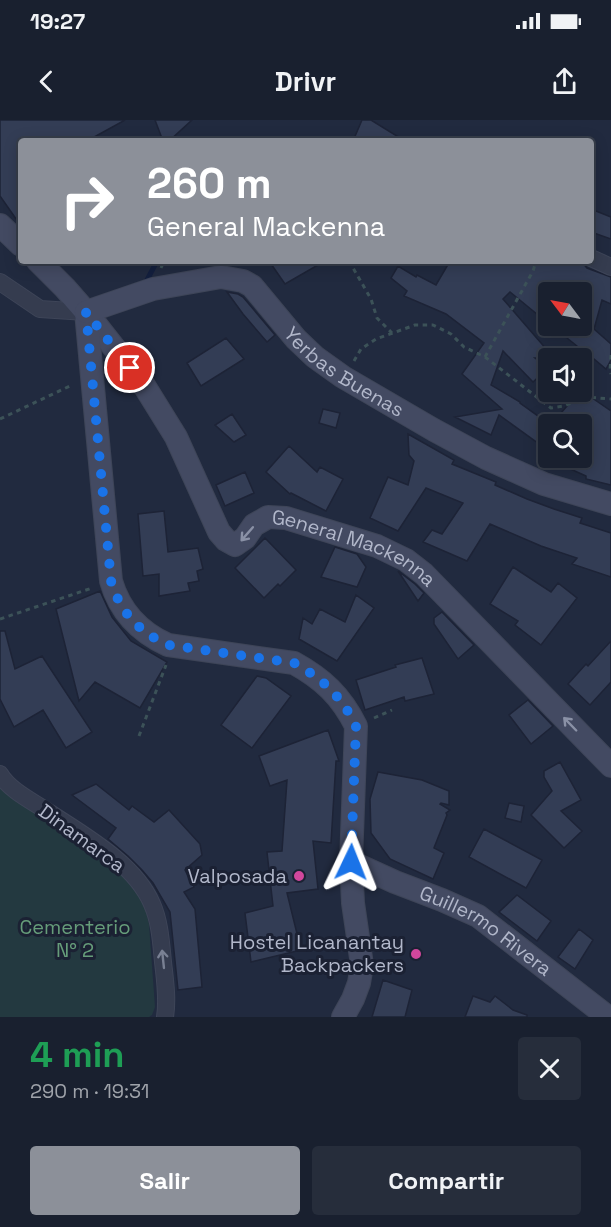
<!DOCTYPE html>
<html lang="es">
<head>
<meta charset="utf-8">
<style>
  body { margin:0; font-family:"Space Grotesk",sans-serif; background:#262d3b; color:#f1f3f6; height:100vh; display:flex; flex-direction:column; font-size:22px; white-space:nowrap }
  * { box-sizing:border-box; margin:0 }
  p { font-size:20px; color:#9fa3aa }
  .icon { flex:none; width:33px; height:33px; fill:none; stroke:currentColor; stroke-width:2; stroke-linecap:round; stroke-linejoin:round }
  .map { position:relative; height:897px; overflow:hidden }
  .details { display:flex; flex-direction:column; background:#19202f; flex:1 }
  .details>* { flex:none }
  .banner { position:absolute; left:18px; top:18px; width:576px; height:126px; border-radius:6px; box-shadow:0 3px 15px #0003,0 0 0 2px #373e4b; background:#8c9099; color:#fff; overflow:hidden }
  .needle { width:39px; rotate:302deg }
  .buttons { position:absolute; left:538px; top:162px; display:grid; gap:12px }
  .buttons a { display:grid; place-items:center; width:54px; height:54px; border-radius:6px; background:#19202f; box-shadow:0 3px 15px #0003,0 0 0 2px #373e4b; font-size:30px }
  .pin { position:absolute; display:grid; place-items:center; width:51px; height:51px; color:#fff; margin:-26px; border:3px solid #fff; border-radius:50%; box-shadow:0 2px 6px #0007 }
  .me { position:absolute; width:66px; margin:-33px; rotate:2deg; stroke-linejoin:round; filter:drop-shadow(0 0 4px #0008) }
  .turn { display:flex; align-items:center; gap:21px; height:126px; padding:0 30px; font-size:27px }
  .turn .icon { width:78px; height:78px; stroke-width:2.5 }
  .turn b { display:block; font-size:42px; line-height:51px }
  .round { display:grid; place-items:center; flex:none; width:63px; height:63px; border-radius:6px; background:#262d3b }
  .head { display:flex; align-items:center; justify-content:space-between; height:102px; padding:0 30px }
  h1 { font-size:36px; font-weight:700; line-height:45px; color:#1e9e55 }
  .primary-button { display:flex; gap:12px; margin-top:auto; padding:12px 30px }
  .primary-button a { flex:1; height:69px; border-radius:6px; background:#8c9099; color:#fff; font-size:24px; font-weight:700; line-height:69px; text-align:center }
  .primary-button a+a { background:#262d3b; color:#f1f3f6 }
  .status { display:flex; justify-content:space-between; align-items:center; height:42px; padding:0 30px; background:#19202f; direction:ltr }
  .status svg { height:16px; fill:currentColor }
  header { display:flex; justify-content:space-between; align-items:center; height:78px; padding:0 30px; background:#19202f; font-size:27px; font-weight:700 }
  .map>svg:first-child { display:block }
  .green { fill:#233940 }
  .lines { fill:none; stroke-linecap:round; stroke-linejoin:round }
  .stream { stroke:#131f3e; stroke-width:5 }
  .building { fill:#333d55; stroke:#1d2336; stroke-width:1.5 }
  .street-casing { stroke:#3e4558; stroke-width:18 }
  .secondary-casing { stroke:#3e4558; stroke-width:24 }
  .path { stroke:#3c5258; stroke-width:3; stroke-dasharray:4.5 4.5; stroke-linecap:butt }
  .street { stroke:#353c4f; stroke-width:16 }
  .secondary { stroke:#434a62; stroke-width:22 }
  .oneway { stroke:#8a91a6 }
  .oneway2 { stroke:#798093 }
  .route { stroke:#1a73e8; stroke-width:10; stroke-dasharray:0 18 }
  .hotel-dot { fill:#d1479c; stroke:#1b2133; stroke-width:2 }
  .labels { text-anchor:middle; stroke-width:6; stroke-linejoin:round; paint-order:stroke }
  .street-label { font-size:20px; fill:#b1b7ca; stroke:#1b2133 }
  .poi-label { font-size:20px; fill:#b1b7ca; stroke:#1b2133; text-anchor:end }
  .park-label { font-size:20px; fill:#669d7a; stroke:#1b2133 }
</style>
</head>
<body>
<div class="status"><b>19:27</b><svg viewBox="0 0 49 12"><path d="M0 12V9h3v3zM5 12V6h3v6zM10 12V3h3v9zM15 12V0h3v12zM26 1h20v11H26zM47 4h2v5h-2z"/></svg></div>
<header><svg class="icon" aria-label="back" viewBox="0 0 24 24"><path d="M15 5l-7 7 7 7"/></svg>Drivr<svg class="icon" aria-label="share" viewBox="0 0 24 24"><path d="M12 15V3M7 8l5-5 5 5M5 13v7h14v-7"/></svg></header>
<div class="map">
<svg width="611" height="897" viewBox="0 0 611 897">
  <rect width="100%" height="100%" fill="#212a3f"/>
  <path class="green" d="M0,644L11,666L132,763L144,782L149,804L155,887L152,895L149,897H0Z"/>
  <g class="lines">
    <path class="stream" d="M146,162L157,141"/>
  </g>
  <path class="building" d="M0,0H125L87,21H21V106L0,76Z
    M155,0H192L169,21H163Z
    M362,0H371L405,21H353Z
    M591,89L611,97V119L591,112Z
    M269,141H325L285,164Z
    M450,141H581L587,148L611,157V184L602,180L594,209L611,224V240L606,249L588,234L587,237L582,236V230L552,206H582V172H549V204L510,172L503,179L554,238H535L548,248L533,262L503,231L491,265L520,282V283L549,304V331L499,295L491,315L455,297L502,289L462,254L484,223L446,194L404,176L407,171L391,158L398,146L416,157L417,155L436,165Z
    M227,172L238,174L243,177L275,215L267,222L243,194Z
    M226,218L244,239L201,266L187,243Z
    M582,271L611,291V365L586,359V356L546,338H582V319L589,323L582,315V304H572L561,293L579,272Z
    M323,289L340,293L336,308L319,303Z
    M232,294L246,315L234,322L215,305Z
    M408,314L454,340L452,344L496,362L495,365L527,379L554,389L582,398L580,403L611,413V457L572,444L577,438L541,426L490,404L467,441L423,422L432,410L442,414L463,383L426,368L398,411L370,398L388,357L408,365L414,341L409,335Z
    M289,326L317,352L320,347L343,359L326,391L291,373L290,374L266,352Z
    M245,352L254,373L225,386L216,365Z
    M164,391L168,432L198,428L203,449L197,451L199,461L188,463L190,471L159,476V454L143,456L138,394Z
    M265,418L296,450L280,466L278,464L264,478L235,448Z
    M335,427L357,434L366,447L357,467L321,457Z
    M513,447L551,472L558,463L577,478L541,525L515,505L518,501L490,484Z
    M398,451L415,464L424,473L418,481Z
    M100,471L112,497L131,521L167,542L140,588L95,562L79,581L56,489Z
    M356,475L374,488L337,541L299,519L303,498L312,504L320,489L345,502Z
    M442,492L474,525L458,539L434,504V498Z
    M0,511H5L15,549L42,536L92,612L66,628L43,590L14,607L0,579Z
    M611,521V562L590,585L568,564L586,544L588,546Z
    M422,538L434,574L405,581L404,577L365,590L356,560L396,547L395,545Z
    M257,556L266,558L291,576L252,628L221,605Z
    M528,580L553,606L531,624L509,595Z
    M328,610L339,641H336L331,723L313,721L318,769L287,773L301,830L251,842L245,793L273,786L267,732L282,731L287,660L270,666L259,636Z
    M560,642L581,680L561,691L582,711L564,728L531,695L552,671L544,657V651Z
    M378,652L422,660L449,671V685L441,683L440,684L450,690L446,693L447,695L434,728L444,733L433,759L390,739L371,713L370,679Z
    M96,664L129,690L132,686L154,702L169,690L200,724L202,735L185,750L194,767L184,772L195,789L202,867L178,870L170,792L153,763L142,750L128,736L108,719L116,708L72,675Z
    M509,683L524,686L521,702L505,698Z
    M484,709L542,740L526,768L469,737Z
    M517,775L551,801L537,821L499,792Z
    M579,809L593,820L575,849L558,837Z
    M383,860L412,870L405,897H372Z
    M473,876L490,882L495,876L513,890L527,895V897H465Z"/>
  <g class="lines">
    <defs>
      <path id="street" d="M591,138L611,147
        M0,162L40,189L86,192
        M0,654C10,671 34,682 50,693C85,716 135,744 152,784C160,802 161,822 163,842C165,860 168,879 165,897"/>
      <g id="secondary">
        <path d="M0,105L21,125"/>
        <path id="s1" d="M38,141L65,168L86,192L145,267L176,317L219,412L226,420L235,425L245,418L254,405L268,397L286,398L377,426L406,440L424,454L611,646"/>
        <path d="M86,192L111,461C120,492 139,512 168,525L294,543C323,559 341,576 356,606L351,742L353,783L362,845L359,863L353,879L343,897"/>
        <path id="s2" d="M86,192L153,169L221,157L243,161L252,166L296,219L315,237L343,257L434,310L486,338L544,364L611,384"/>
        <path id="s3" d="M351,742L395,762L442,780L478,796L608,897"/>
      </g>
    </defs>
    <use href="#street" class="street-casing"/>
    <use href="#secondary" class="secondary-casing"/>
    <path class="path" d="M349,141L371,179L377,198L392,213
      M161,148L164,141
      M611,235L610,251L611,254
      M485,237L533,151L536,141
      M354,241L361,229L376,219L415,205H433L451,214L464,227L485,237L551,288L564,286L586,277L611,279
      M0,299L72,265
      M0,499L92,468
      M374,598L392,590
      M139,616L166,545"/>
    <use href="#street" class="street"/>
    <use href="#secondary" class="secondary"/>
  </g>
  <defs><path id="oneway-shaft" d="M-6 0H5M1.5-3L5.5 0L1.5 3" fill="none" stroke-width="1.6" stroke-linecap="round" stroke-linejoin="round" transform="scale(1.5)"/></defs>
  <g class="oneway">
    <use href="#oneway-shaft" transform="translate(247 414) rotate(131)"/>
    <use href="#oneway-shaft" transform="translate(570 604) rotate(-134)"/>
  </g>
  <use class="oneway2" href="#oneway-shaft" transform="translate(163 839) rotate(-96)"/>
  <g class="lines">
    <path class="route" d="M130,248L86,192L111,461C120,492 139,512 168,525L294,543C323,559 341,576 356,606L351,742"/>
  </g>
  <g class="hotel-dot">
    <circle cx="299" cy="756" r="6"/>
    <circle cx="416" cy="834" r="6"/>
  </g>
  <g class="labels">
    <g class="street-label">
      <text dy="7" stroke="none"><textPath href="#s2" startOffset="300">Yerbas Buenas</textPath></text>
      <text dy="7" stroke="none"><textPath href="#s1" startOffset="486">General Mackenna</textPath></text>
      <text transform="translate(82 718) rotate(36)" y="7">Dinamarca</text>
      <text dy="7" stroke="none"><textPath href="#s3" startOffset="152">Guillermo Rivera</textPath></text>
    </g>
    <g class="poi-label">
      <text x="287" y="763">Valposada</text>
      <text x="404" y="829">Hostel Licanantay<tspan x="404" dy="23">Backpackers</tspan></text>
    </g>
    <g class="park-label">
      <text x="75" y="814">Cementerio<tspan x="75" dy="23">N° 2</tspan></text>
    </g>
  </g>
</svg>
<div class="buttons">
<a><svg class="needle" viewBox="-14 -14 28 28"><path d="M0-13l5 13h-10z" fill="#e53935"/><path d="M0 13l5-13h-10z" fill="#9fa3aa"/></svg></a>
<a><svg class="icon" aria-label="sound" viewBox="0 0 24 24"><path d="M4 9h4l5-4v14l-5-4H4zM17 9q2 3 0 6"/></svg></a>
<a><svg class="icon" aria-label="search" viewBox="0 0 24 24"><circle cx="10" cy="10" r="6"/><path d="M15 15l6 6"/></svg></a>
</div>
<div class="pin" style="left:130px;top:248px;background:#d93025"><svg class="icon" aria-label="arrive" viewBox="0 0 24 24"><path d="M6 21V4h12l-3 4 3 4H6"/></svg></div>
<svg class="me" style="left:351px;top:742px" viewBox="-20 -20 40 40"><path d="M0-17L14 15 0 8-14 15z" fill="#1a73e8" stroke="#fff" stroke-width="4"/></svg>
<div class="banner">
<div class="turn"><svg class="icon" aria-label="right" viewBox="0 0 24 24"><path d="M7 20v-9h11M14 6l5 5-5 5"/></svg><div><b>260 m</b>General Mackenna</div></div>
</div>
</div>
<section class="details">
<div class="head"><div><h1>4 min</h1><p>290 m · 19:31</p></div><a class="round"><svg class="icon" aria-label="close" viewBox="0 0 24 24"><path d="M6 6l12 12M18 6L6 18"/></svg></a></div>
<div class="primary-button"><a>Salir</a><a>Compartir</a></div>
</section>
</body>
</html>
